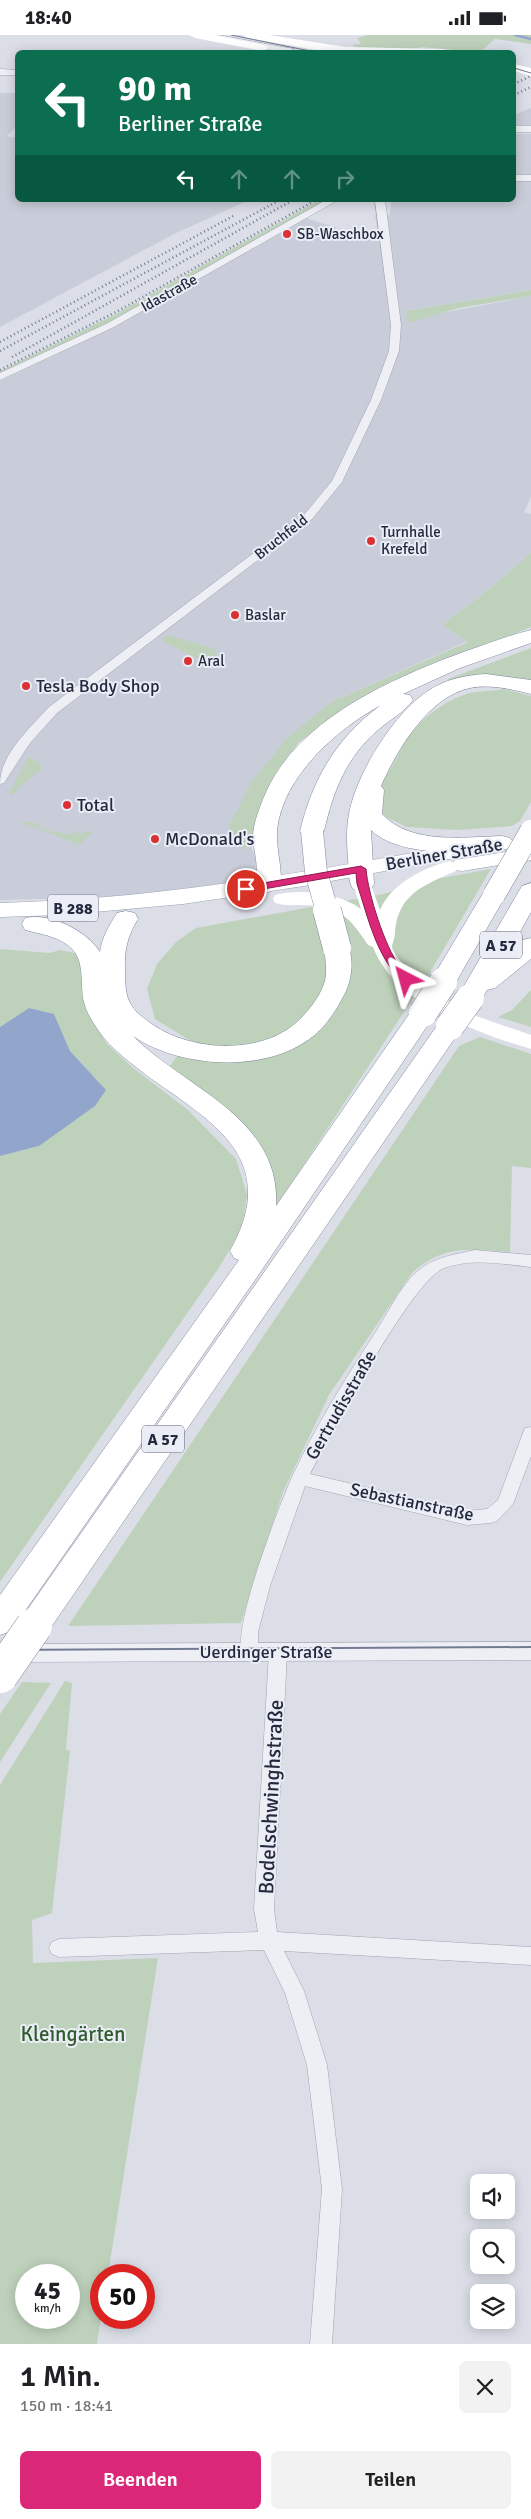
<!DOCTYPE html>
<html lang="de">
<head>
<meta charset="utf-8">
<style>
  body { margin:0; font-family:Signika,sans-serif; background:#f2f2f2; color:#202124; height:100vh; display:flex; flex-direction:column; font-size:19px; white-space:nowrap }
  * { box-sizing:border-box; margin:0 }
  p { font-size:16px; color:#757577 }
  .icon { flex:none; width:28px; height:28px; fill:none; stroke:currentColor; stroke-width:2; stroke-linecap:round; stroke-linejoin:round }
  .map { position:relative; height:2309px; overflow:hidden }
  .drawer { display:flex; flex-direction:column; background:#fff; flex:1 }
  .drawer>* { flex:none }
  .top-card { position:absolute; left:15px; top:15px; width:501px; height:152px; border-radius:8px; box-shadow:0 2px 12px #0003; background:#0b6e4f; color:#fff; overflow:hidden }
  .controls { position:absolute; left:470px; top:2139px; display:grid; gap:10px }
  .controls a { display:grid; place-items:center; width:45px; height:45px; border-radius:8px; background:#fff; box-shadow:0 2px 12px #0003; font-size:25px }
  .speed { position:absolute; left:15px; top:2229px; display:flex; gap:10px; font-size:25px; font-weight:700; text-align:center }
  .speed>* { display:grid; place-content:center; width:65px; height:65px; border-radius:50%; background:#fff; box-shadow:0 2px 12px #0003; line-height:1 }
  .speed small { font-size:12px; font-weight:400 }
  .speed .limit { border:8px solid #d22; background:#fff; color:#111 }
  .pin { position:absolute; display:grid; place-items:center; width:42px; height:42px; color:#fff; margin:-21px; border:2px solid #fff; border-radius:50%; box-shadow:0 1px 5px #0007 }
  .me { position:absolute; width:55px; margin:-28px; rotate:321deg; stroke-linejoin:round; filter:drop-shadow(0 0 4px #0008) }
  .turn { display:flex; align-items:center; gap:18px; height:105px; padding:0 20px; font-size:22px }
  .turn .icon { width:65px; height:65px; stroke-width:2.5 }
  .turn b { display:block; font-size:35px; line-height:42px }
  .lanes { display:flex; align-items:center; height:48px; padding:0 20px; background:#0003; justify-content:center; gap:25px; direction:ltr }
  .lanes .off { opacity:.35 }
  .round { display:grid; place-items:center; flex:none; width:52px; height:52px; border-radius:8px; background:#f2f2f2 }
  .headline { display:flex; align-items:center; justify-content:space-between; height:85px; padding:0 20px }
  h1 { font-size:30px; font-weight:600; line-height:38px }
  .action { display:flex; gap:10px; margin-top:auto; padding:10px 20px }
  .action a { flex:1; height:58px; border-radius:8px; background:#db2777; color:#fff; font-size:20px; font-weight:600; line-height:58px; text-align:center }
  .action a+a { background:#f2f2f2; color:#202124 }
  .status { display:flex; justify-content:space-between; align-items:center; height:35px; padding:0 25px; background:#fff; direction:ltr }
  .status svg { height:14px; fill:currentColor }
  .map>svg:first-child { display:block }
  .built { fill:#c9cdd9 }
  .green { fill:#bed2bb; fill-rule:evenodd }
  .water { fill:#92a6cb }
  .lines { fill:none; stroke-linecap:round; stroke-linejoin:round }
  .stream { stroke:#92a6cb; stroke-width:2.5 }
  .minor-casing { stroke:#a0a4b1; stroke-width:1 }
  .tertiary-casing { stroke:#a0a4b1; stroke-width:1 }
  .primary-casing { stroke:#99a0b4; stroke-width:1 }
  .motorway-casing { stroke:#81899f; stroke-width:1 }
  .minor { fill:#eeeff5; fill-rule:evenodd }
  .tertiary { fill:#eeeff5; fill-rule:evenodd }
  .secondary { fill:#fff; fill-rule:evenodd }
  .primary { fill:#fff; fill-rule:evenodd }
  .motorway { fill:#fff; fill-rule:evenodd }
  .tram-far1 { stroke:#737b92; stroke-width:1 }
  .tram { stroke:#737b92; stroke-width:2 }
  .rail { stroke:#737b92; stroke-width:2.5; stroke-dasharray:1 3; stroke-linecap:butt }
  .motorway-bridge-far2-casing { stroke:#81899f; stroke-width:23; stroke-linecap:butt }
  .motorway-bridge-far1-casing { stroke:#81899f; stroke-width:29; stroke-linecap:butt }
  .motorway-bridge-casing { stroke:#81899f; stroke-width:37; stroke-linecap:butt }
  .motorway-bridge-far2 { stroke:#fff; stroke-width:22 }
  .motorway-bridge-far1 { stroke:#fff; stroke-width:28 }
  .motorway-bridge { stroke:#fff; stroke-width:36 }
  .route { fill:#db2777; stroke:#8e194d }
  .poi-dot { fill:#da3234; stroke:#eaedf5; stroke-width:2 }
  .labels { text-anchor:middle; stroke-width:4; stroke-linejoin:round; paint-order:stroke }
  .far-poi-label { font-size:15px; fill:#242a3e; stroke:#eaedf5; text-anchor:start }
  .far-street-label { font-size:15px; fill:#242a3e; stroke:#eaedf5 }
  .shield { fill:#eaedf5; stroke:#5f6475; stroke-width:1 }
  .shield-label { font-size:16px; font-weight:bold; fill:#242a3e }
  .poi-label { font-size:18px; fill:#242a3e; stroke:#eaedf5; text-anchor:start }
  .street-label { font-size:18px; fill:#242a3e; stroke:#eaedf5 }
  .near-street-label { font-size:21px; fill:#242a3e; stroke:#eaedf5 }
  .near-park-label { font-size:21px; fill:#325b30; stroke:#eaedf5 }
</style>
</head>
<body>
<div class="status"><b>18:40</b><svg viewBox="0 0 49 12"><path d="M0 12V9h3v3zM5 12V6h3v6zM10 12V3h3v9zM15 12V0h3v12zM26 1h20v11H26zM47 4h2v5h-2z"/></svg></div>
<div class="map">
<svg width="531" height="2309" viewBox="0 0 531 2309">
  <rect width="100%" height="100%" fill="#dbdee7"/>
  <path class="built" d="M0,58H17V91L7,101L17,103L18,165H249L174,199L0,292Z
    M531,73V90H514V80Z
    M514,99H531V255L406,276L437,279L531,261V462L524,477L531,479V518L483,559L442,590L468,606L331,667L252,746L244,816L250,808L257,828L253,844L224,853L86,863L0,865V346L114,292L306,183L337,193L334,196L343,199H378L375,180H390L391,165H514Z"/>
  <path class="green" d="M368,0H531V9L495,4L480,17L421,12L416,14L356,12L352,10L361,9L357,3Z
    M319,165H326L119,283L0,340V336L114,280Z
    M531,255V261L459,273L408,288L406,276Z
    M531,518V592L363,662L299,707L263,763L250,808L243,816L229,791L252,746L288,702L331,667L468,607L442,590L483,559Z
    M168,600L215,614L217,621L202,626L161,605Z
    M531,613V646C499,640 478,642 447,648L448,644Z
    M504,654L531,661V767L520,786L512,791L457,795L407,792L384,781C374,755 380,751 393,729C398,721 401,712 406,705C419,685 446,664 470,658C481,656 493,656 504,654Z
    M28,722L39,727L42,734L19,752L14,760L9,759Z
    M24,786L39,789L37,793L43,794L47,790L45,795L72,800L75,794V797L82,799L84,796L92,797L80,810L23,788Z
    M491,834L429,939L270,1181L273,1150L167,1035L189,1005L155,984L147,954L157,929L176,907L196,893L383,859L436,844Z
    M0,914L50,918L60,915L79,919L86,975L107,1009L133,1033L188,1075L236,1124L247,1159L242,1194L218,1234L0,1547V1121L39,1111L106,1055L70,1016L54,979L29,973L0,992Z
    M531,955V992L498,982L512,975Z
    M480,1002L531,1019V1133L512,1131L510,1217C470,1214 444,1209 412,1238L329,1360L283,1457L241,1588L68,1591L459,1011Z
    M65,1646L72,1648L66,1714L70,1716L52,1878L32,1885L33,1928L158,1923L108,2240H101V2282L97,2309H0V1750ZM26,2240H69V2282H26Z
    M22,1647L51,1648L0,1727V1679Z"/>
  <path class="water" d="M29,973L54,979L70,1016L106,1055L95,1071L39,1111L0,1121V992Z"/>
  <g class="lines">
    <path class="stream" d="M515,0L531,4"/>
    <defs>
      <path id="minor" d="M202,0H218L294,14C286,20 211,7 202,0Z
        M0,34L18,35V40H0Z
        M514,91H531V97H514Z
        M514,140H531V146H514Z
        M326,165H338L114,292L0,345V338L108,288Z
        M375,165H385L401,290L399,316L381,365L342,447L312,484L57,678L30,708L4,748L0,749C0,719 30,693 49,672L304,480L332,446L371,365L389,316L391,290Z
        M475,1215L531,1220V1232C502,1229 472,1223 444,1233C412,1245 329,1402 310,1439L467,1476L487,1474L498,1465L523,1398L525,1393L531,1392V1421L513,1469L497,1486L491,1488L467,1490L305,1451L270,1551L258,1597V1617L255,1622L249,1625L243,1622C230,1597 279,1471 292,1442C315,1392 344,1346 373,1301C385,1283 395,1262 408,1246C427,1223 448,1221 475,1215Z
        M278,1610L284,1613L287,1618L274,1874L277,1897L531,1912V1930L284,1916L304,1956L327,2030L342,2154L332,2309H310L322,2154L307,2030L285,1958L264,1915L59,1922L52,1919L49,1913L52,1907L59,1904L258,1897L254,1874L269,1618L272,1613Z"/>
      <path id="tertiary" d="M531,1607V1625L11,1627L3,1625L0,1618L3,1611L11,1609Z"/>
      <path id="primary" d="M485,805L492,806L495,811L492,816L304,851L183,869L61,880L0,882V868C164,864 324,834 485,805Z
        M531,813V825L462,836L455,835L452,830L455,825L462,824Z"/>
      <path id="motorway" d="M531,595V608L460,633L403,659L410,660L413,665C405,677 389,685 378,695C346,722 333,757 324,796L320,801L312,803L304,801L300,796C313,743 337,702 381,670C336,695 283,741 277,795C276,812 281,828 281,845C274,856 269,860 255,856L252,851C262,836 253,817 253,800C254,785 262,766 268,753C303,681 396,642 466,616C488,609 509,600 531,595Z
        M486,639L531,645V659C511,654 490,649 470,653C429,661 396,716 381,751L384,755L382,779C411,810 463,802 502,801L510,803L514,808L510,813L502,815C465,817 400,823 371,795L374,849L371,854L362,857L353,854C348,846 349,835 348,825C347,810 346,794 349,779C356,739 394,678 428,656C446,644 466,640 486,639Z
        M531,848V877L510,915L522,905L531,903V924L495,953L487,955L479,969L470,971L461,969L457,963L519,856L522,851Z
        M494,852L503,855L506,860L456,947L452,953L443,955L434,953L430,947L482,860L485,855Z
        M126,876L135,878L138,884C128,900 124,915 125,934C125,945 125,959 130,968C134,976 142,982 149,987C190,1018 268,1022 304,980C314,969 326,953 326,937C327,926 322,917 328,907L337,905L346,907C355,922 352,943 345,958C339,970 331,983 322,993C278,1040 182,1035 133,1001C184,1053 281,1082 276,1171L414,972L423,969L432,972L436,978L255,1245L11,1596L0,1600V1560L239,1225L234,1223L230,1216C296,1098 165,1072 104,1003C96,992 87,980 84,967C80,951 85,928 73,915C62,902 41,899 25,895L22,889L25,883C50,877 87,896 100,917C102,902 109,891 117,878Z
        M450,982L459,985L463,991L459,997L45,1601L34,1605L23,1601L18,1591L23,1581L441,985Z"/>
    </defs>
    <use href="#minor" class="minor-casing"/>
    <use href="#tertiary" class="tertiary-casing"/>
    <use href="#primary" class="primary-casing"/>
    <use href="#motorway" class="motorway-casing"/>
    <use href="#minor" class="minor"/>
    <use href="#tertiary" class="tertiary"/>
    <path class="secondary" d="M189,0H213L263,10L269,13L263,16L195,3Z
      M242,0H269L345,12L444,14L450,18H333L248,3Z
      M514,29L531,33V41L514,36Z
      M449,826L456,828L458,832L456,836C424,850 398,859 395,897C395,902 393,907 392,911C392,927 449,968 462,975C484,985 509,992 531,1000V1014C479,999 393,967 373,912L368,910C349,881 339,871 303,870C293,870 284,871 275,868L273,864L275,860C300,853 340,858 361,874L353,849L355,845H369L380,875C391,849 423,833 449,826Z"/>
    <use href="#primary" class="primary"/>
    <use href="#motorway" class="motorway"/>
    <path class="tram-far1" d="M231,0L320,18
      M514,33L531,38"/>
    <path class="tram" d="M0,1615L531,1612"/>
    <path class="rail" d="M514,49L531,41
      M514,60L531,52
      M0,307L235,180
      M0,316L278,166
      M12,322L293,165
      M0,335L116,277L316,165"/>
    <defs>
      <path id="motorway-bridge-far2" d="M312,796L316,837L327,876
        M494,860L531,796"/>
      <path id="motorway-bridge-far1" d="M327,875L337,913
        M423,978L443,947
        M450,991L470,963"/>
      <path id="motorway-bridge" d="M0,1640L34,1591"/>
    </defs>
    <use href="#motorway-bridge-far2" class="motorway-bridge-far2-casing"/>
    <use href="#motorway-bridge-far1" class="motorway-bridge-far1-casing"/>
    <use href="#motorway-bridge" class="motorway-bridge-casing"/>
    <use href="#motorway-bridge-far2" class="motorway-bridge-far2"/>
    <use href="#motorway-bridge-far1" class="motorway-bridge-far1"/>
    <use href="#motorway-bridge" class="motorway-bridge"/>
  </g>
  <path class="route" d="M361,831L366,834C368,859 385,912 400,932C403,936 408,939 411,944L409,946H402C376,921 368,882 357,849L356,838L246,857L241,854L246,851Z"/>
  <g class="poi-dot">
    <circle cx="287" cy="199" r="5"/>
    <circle cx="371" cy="506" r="5"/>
    <circle cx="235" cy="580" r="5"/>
    <circle cx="188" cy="626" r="5"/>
    <circle cx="26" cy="651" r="5"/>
    <circle cx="67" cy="770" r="5"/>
    <circle cx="155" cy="804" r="5"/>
  </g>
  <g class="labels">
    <g class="far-poi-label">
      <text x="297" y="204">SB-Waschbox</text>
      <text x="381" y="502">Turnhalle<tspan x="381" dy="17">Krefeld</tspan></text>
      <text x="245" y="585">Baslar</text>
      <text x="198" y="631">Aral</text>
    </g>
    <g class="far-street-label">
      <text transform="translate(169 258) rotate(-29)" y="5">Idastraße</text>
      <text transform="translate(281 502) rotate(-38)" y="5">Bruchfeld</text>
    </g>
    <g class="shield">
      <rect x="48" y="859.5" width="50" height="27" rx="4"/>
      <rect x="480" y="896.5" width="42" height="27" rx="4"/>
      <rect x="142" y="1390.5" width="42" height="27" rx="4"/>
    </g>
    <g class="shield-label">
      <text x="73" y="879">B 288</text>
      <text x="501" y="916">A 57</text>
      <text x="163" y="1410">A 57</text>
    </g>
    <g class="poi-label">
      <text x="36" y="657">Tesla Body Shop</text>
      <text x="77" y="776">Total</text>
      <text x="165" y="810">McDonald's</text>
    </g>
    <g class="street-label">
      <text transform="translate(444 819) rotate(-10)" y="6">Berliner Straße</text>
      <text transform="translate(341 1370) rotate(-60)" y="6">Gertrudisstraße</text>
      <text transform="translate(412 1467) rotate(12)" y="6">Sebastianstraße</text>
      <text x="266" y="1623">Uerdinger Straße</text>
    </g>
    <g class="near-street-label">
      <text transform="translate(271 1762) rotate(-87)" y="7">Bodelschwinghstraße</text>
    </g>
    <g class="near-park-label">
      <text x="73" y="2006">Kleingärten</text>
    </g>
  </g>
</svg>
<div class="controls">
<a><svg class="icon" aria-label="sound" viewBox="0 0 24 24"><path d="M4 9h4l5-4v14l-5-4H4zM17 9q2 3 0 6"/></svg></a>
<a><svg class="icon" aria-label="search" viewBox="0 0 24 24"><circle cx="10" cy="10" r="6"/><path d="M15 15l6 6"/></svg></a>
<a><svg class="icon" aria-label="layers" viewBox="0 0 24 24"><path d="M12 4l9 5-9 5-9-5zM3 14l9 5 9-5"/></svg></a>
</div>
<div class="speed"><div>45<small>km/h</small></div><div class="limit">50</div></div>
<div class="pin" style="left:246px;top:854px;background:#d93025"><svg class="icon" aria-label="arrive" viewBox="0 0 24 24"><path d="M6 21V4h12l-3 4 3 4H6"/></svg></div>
<svg class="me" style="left:406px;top:944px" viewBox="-20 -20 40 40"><path d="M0-17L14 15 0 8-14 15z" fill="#db2777" stroke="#fff" stroke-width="4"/></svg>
<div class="top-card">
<div class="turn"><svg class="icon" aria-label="left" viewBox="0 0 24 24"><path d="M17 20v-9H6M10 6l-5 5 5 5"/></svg><div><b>90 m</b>Berliner Straße</div></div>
<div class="lanes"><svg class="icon" aria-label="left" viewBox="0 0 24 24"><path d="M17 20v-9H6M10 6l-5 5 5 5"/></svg><svg class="icon off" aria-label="ahead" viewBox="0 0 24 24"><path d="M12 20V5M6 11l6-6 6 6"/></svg><svg class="icon off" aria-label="ahead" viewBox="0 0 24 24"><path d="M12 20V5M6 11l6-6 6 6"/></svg><svg class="icon off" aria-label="right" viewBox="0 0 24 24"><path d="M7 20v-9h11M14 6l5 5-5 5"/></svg></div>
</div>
</div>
<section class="drawer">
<div class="headline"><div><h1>1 Min.</h1><p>150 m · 18:41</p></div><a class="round"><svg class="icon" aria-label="close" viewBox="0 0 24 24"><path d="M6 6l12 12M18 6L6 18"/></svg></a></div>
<div class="action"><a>Beenden</a><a>Teilen</a></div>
</section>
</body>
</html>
